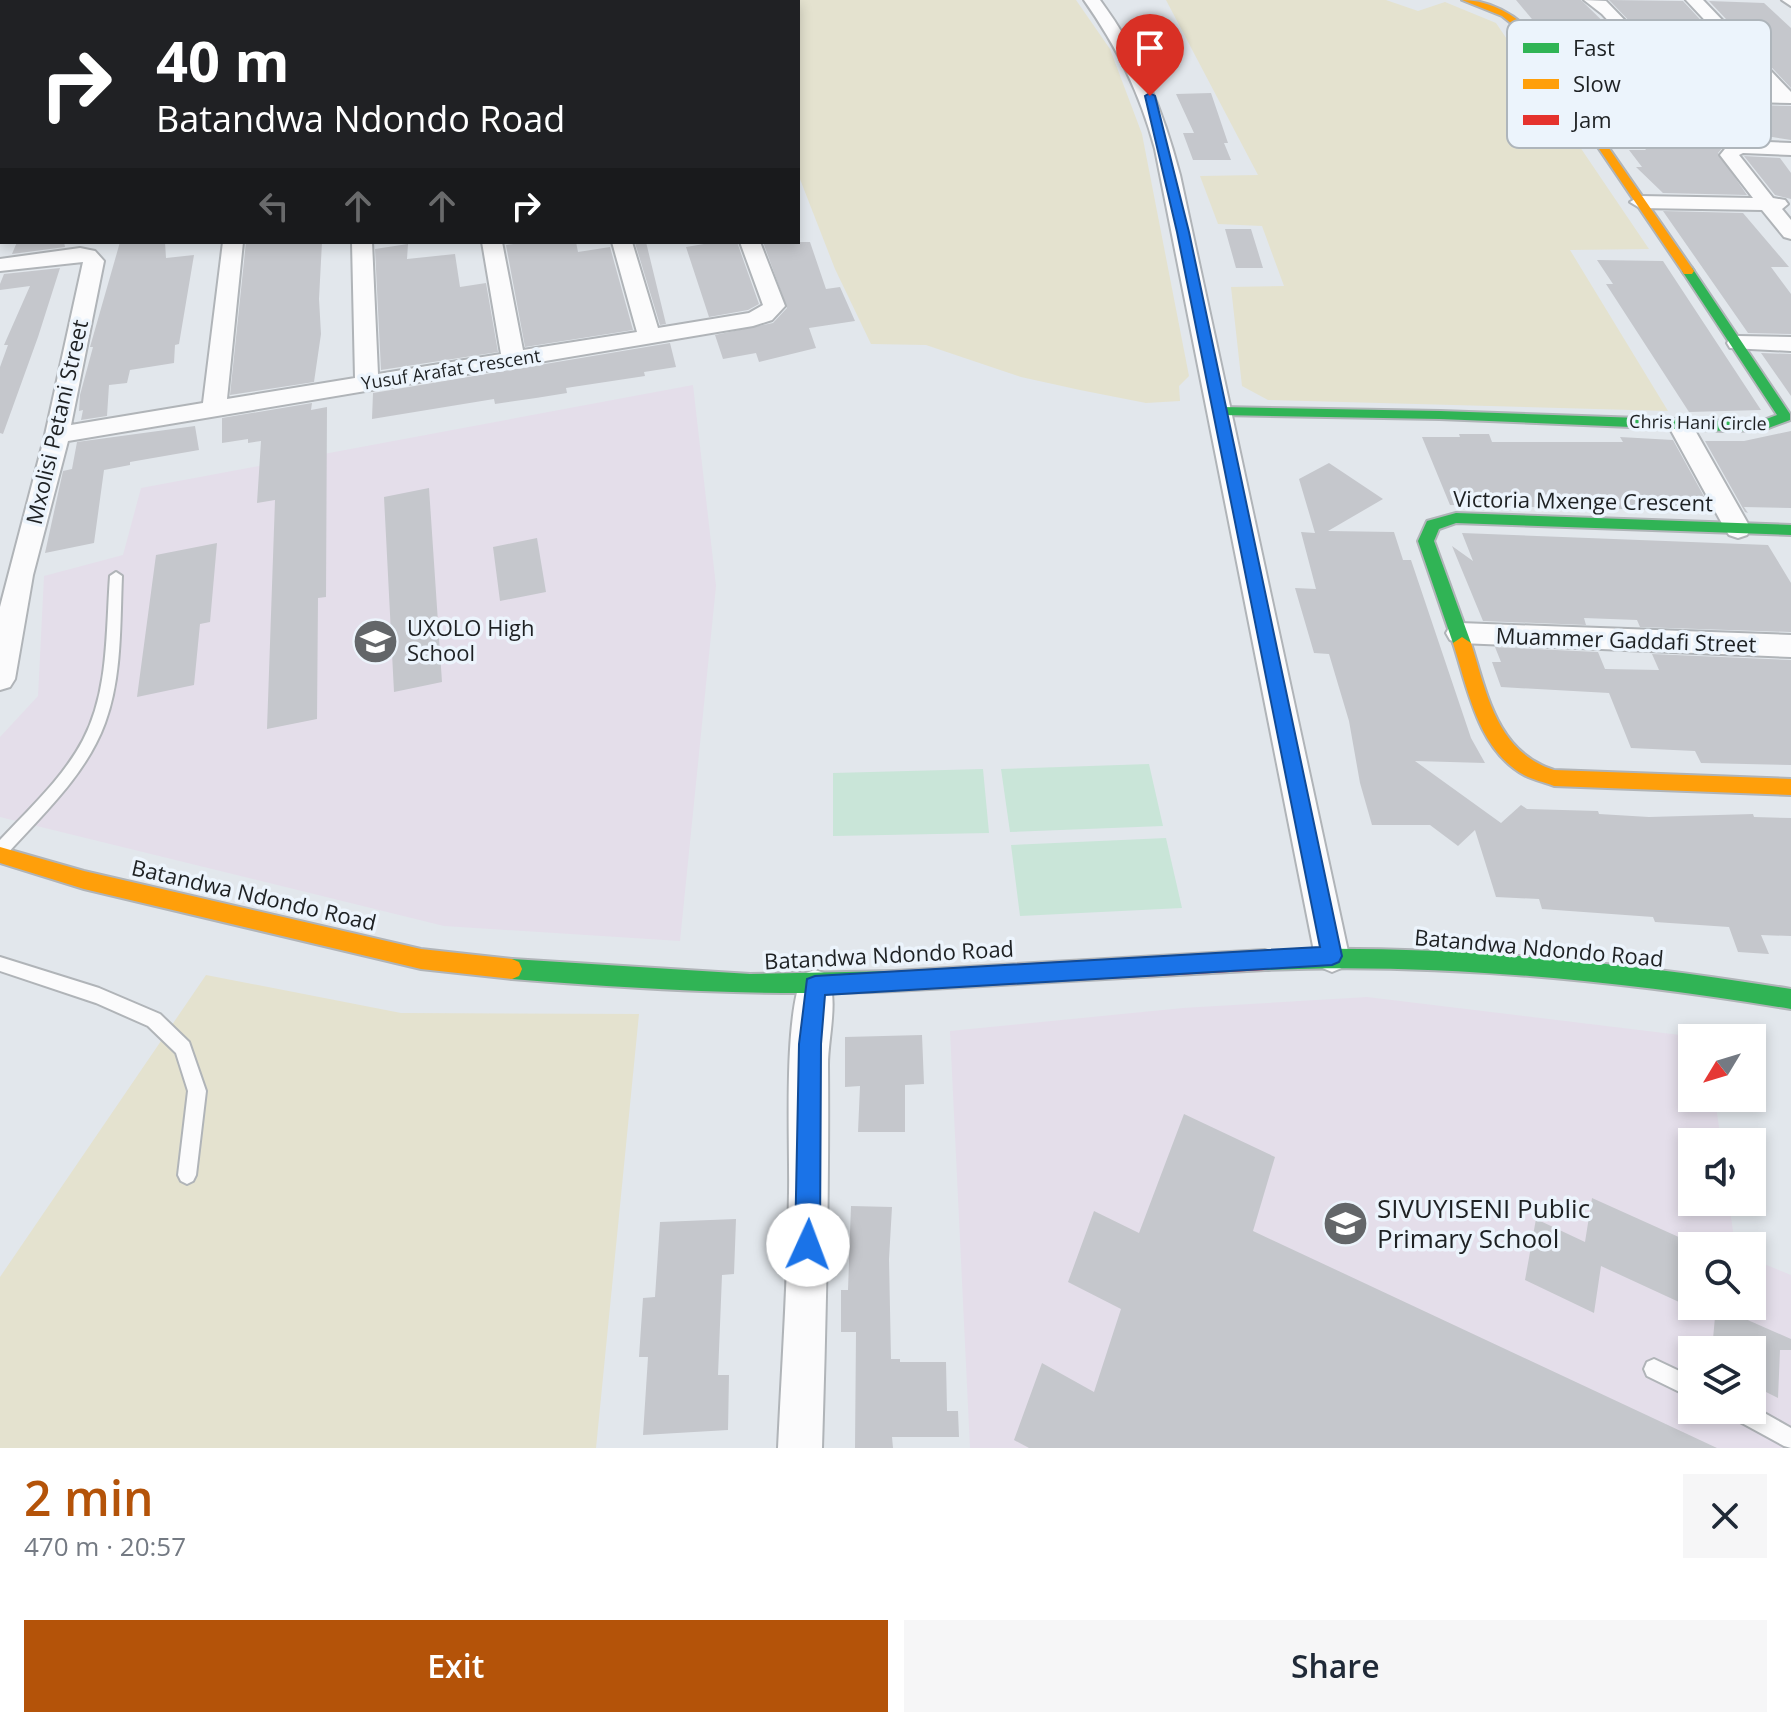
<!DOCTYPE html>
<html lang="en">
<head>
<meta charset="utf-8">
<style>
  body { margin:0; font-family:"Open Sans",sans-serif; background:#f6f6f7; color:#1f2937; height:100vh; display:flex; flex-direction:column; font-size:30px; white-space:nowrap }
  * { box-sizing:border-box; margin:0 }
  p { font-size:26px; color:#747a83 }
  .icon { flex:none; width:44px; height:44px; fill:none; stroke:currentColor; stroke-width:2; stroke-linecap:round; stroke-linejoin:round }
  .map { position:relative; height:1448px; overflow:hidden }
  .side { display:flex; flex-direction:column; background:#fff; flex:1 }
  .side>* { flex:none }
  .top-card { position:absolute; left:0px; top:0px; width:800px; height:244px; box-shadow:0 4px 12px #0003; background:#202124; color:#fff; overflow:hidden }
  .needle { width:52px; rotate:232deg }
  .controls { position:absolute; left:1678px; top:1024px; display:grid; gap:16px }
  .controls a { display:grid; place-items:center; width:88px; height:88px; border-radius:0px; background:#fff; box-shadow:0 4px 12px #0003; font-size:40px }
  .pin { position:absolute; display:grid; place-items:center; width:68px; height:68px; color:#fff; margin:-82px -34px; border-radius:50% 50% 50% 0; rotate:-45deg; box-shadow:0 0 8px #0007 }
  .pin .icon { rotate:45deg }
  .me { position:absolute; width:88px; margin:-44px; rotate:2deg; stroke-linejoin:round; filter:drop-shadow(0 0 6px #0008) }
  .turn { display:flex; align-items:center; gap:28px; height:168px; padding:0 24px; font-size:36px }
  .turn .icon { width:104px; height:104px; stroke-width:2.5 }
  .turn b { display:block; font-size:56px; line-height:68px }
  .lanes { display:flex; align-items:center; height:76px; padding:0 24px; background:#0003; justify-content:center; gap:40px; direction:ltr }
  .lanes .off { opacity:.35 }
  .round { display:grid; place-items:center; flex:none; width:84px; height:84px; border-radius:0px; background:#f6f6f7 }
  .head { display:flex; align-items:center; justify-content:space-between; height:136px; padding:0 24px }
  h1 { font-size:48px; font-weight:600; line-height:60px; color:#b45309 }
  .cta { display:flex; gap:16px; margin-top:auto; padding:16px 24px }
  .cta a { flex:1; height:92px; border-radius:0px; background:#b45309; color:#fff; font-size:32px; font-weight:600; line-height:92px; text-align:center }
  .cta a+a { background:#f6f6f7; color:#1f2937 }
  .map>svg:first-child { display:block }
  .education { fill:#e4deea; fill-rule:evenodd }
  .green { fill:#c9e5d8 }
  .sand { fill:#e4e2cf }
  .building { fill:#c5c7cc }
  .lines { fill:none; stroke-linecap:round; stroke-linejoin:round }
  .lane-casing { stroke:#b0b4b8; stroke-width:4 }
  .street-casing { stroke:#b0b4b8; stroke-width:4 }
  .fast-casing { stroke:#b0b4b8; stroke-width:4 }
  .slow-casing { stroke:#b0b4b8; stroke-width:4 }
  .jam-casing { stroke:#b0b4b8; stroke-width:4 }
  .lane { fill:#fbfbfc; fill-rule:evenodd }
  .street { fill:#fbfbfc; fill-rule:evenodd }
  .fast { fill:#30b455; fill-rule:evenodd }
  .slow { fill:#ff9f0a; fill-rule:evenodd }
  .jam { fill:#e5322d; fill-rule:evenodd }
  .route { fill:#1a73e8; stroke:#114b97; stroke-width:2 }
  .labels { text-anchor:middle; stroke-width:7; stroke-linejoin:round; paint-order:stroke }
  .far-street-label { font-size:18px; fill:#1e2123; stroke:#ecf4fc }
  .street-label { font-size:22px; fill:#1e2123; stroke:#ecf4fc }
  .poi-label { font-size:22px; fill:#1e2123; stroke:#ecf4fc; text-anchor:start }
  .near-poi-label { font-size:26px; fill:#1e2123; stroke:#ecf4fc; text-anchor:start }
  .key { fill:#ecf4fc; stroke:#aeb5bb; stroke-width:2 }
  .key-label { font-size:22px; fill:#1e2123 }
</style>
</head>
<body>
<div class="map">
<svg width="1791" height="1448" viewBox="0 0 1791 1448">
  <rect width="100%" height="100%" fill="#e2e7ec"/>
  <path class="education" d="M693,385L716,586L680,941L444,926L0,817V737L38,696L44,576L123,555L141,488Z
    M1367,997L1705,1038H1692V1098H1715L1721,1142H1692V1202H1729L1735,1246H1692V1306H1752V1259L1791,1275V1448H970L950,1031L1183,1008ZM1692,1350H1752V1410H1692Z"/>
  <path class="green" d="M1149,764L1163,826L1010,832L1001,769Z
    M983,769L989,833L833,836V773Z
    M1166,838L1182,908L1020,916L1011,845Z"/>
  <path class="sand" d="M374,0H1076L1110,49L1142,134L1189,376L1179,386L1180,401L1146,403L1080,390L1021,377L926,345L871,344L835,269L798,174V2Z
    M1166,0H1386L1418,11L1445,2L1496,23L1649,249L1570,250L1668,411L1268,400L1242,386L1231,287L1284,286L1262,226L1218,224L1200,176L1258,175Z
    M206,975L401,1013L639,1014L596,1448H0V1277Z"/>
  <path class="building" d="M1516,0H1581L1625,43L1640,53L1738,60L1765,89L1586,84Z
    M1609,0L1683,1L1722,43L1652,39L1640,32Z
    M1709,1L1764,3L1791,28V88Z
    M1211,93L1228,143H1224L1231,160H1193L1183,133H1194L1176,94Z
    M1607,101L1791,106V140L1766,136L1767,139L1742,138L1728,141L1718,153L1747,195L1663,193L1636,167H1642L1629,150H1646Z
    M1744,156L1780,158L1791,173V199L1775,195Z
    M1663,211L1743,213L1789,267H1771L1791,294V334L1748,333Z
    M1225,229H1251L1263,268H1236Z
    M17,242H64L65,247L12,254Z
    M120,242H165L166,258L194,255L179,344L175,345L174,363L130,370L127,383L109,385L107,416L81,420L83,410L79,411L80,395L93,347H90Z
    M246,242H322L319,299L321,334L314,382L230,395Z
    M528,242H576L578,252L610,247L633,330L525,347L506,245Z
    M646,242L666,324L660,325L635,243Z
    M716,242H737L759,304L748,310L709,317L686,247Z
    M763,242H810L826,289L840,287L855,321L809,328L816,348L759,362L756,353L723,359L715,335L773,323L787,308Z
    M408,244L407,259L455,254L460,287L486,283L498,352L381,370L375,249Z
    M1597,260L1663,261L1761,410L1689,412L1606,284H1613Z
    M60,268L38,337L3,434L0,433V367L8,345H4L30,286L0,290V284L4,274Z
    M670,343L676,367L644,372L645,376L566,388L567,393L536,398L495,404L494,399L372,419L373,393Z
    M1761,353L1791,354V396Z
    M312,403L311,410L327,407L326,597L318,598L317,719L267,729L275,500L257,503L261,441L248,443V439L222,443V418Z
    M195,426L199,450L130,462V465L104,470L94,543L45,553L63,471L72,469L77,442Z
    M1791,431V508L1744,507L1748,513L1745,512L1705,441H1744Z
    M1459,434H1489L1492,442H1623L1620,437L1673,440L1712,511L1450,505L1422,437H1460Z
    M1329,463L1383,499L1328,531L1394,532L1403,560H1411L1471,738L1485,763L1415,761L1501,823L1521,805L1527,809L1598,811L1599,814L1649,817L1753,814L1754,817L1791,818V936L1761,935L1769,954L1738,952L1729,927L1655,922L1653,917L1542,909L1539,899L1496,897L1475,830L1458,846L1430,825H1372L1360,783L1349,721L1329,654L1314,653L1295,588L1316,589L1301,532L1315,533L1299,479Z
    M429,488L442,682L394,692L384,497Z
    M1462,533L1768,545L1791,583V632L1640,627L1637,620L1584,618L1586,625L1483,621L1452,546L1473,561Z
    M537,538L546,592L500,601L493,547Z
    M217,543L210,622L200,624L194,685L137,697L156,555Z
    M1495,647L1598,652L1605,669L1659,670L1652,654L1791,660V765L1701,763L1695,751L1631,748L1609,693L1501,687L1492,662H1501Z
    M922,1035L924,1084L905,1085V1132H858L860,1086L845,1087V1037Z
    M1184,1114L1275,1157L1253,1231L1717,1448H1029L1014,1440L1042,1363L1094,1392L1121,1309L1068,1282L1094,1211L1139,1233Z
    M1592,1198L1692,1243V1308L1601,1266L1594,1313L1525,1280L1536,1219L1585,1242Z
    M851,1206L892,1207L889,1259L891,1359H900V1362H946L947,1411H958L959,1437H892L893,1448H855L856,1332H841V1290H848Z
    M736,1219L734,1274L722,1275L718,1375H729L728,1430L643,1435L648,1357H639L643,1298L655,1297L660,1222Z
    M1716,1306L1791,1339V1350H1780L1778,1398L1752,1385V1350H1712Z"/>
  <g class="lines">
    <defs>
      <path id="lane" d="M116,572L122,576C120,624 122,677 105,723C86,775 42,815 5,856L0,857V840C29,809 63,778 83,740C109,691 106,630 110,576Z
        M0,957L99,988L160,1014L189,1042L206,1091L196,1175L193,1181L187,1184L181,1181L178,1175L188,1091L176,1053L148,1026L96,1003L0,971Z
        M1654,1359L1692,1377V1398L1647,1376L1644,1369L1647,1362Z
        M1752,1406L1791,1428V1448L1784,1446L1731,1417L1728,1410H1752Z"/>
      <path id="street" d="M52,0H68L51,2Z
        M152,0H168V2H152Z
        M251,0H267L250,2Z
        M354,0H370V2H354Z
        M1084,0H1100C1140,54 1163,110 1180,175L1349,956L1344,967L1332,972L1320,967L1315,956L1155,149C1140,93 1117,47 1084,0Z
        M1584,0L1606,1L1638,34L1651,42L1729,46L1686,0H1703L1791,92V103L1559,97L1556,93L1559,89L1565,88L1772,92L1739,57L1642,50L1627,41L1602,14Z
        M1782,0H1791V6Z
        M1743,141L1791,143V155L1743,153L1739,155L1773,198L1785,200L1788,204L1782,209L1791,220V239L1784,237L1762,210L1640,208L1630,202L1640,196L1753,198L1720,155L1729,144Z
        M0,176H2V188H0Z
        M223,242H243L227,399L355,378L352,242H372L378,374L501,354L482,242H502L523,350L637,332L612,242H632L658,328L749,313L763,305L740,242H760L785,306L772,320L753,326L68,441L33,575L15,679L10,687L0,690V607L45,435L83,262L0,271V259L80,248L95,251L104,261L71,425L203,403Z
        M1738,336L1791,337V351L1730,348L1727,343L1730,338Z
        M1680,417L1688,420L1692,425L1751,529L1747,535L1738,538L1729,535L1725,529L1668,425L1672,420Z
        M1460,623L1791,635V657L1460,643L1450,640L1446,633L1450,626Z
        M815,970L827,974C839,1000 828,1037 828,1065C829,1192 826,1320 822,1448H778C782,1363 788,1278 789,1192C790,1140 783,1018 803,974Z"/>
      <path id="fast" d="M1688,267L1692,268L1790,414V420L1763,430L1726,431L1440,419L1221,415L1214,411L1221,407L1440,411L1726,421H1761L1777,415L1682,271Z
        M1456,513L1791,525V535L1456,523L1439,529L1434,541L1471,643L1462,649L1453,643L1418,541L1427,521Z
        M1307,949C1468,947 1632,963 1791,989V1009C1622,981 1436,962 1265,970L1258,967L1255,960L1258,953Z
        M512,959L750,974L894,971L901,974L905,981L901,988L894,991C766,997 639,989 512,979L505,976L502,969L505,962Z"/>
      <path id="slow" d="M1462,0C1485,0 1506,10 1523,24L1694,271L1692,274H1684L1517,28L1502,16Z
        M1462,637L1471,643C1487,694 1497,752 1554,770L1791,779V795L1554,786C1544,782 1533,780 1524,775C1478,750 1468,689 1453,643Z
        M0,847L84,871L421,949L512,959L519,962L522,969L519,976L512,979L421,969L84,889L0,863Z"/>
      <path id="jam" d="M1265,950L1272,953L1275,960L1272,967L1265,970L894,991L887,988L883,981L887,974L894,971Z"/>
    </defs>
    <use href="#lane" class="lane-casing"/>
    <use href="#street" class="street-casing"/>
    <use href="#fast" class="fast-casing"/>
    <use href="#slow" class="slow-casing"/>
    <use href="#jam" class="jam-casing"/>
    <use href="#lane" class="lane"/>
    <use href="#street" class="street"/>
    <use href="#fast" class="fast"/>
    <use href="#slow" class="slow"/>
    <use href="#jam" class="jam"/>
  </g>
  <path class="route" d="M1150,93L1155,96L1189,232L1342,956L1339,962L1332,965L825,995L821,1044L820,1245L816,1254L808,1257L799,1254L795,1245L799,1044L807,979L815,976L1320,947L1177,232L1145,96Z"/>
  <defs>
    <symbol id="school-disc" viewBox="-11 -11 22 22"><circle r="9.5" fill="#636669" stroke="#ecf4fc"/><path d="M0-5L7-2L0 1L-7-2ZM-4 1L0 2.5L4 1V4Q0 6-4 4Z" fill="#fff"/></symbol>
  </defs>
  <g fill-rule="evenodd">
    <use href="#school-disc" x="350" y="616" width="51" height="51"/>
    <use href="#school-disc" x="1320" y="1198" width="51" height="51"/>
  </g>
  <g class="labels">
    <g class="far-street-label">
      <text transform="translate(451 370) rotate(-9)" y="6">Yusuf Arafat Crescent</text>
      <text transform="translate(1698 423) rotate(1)" y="6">Chris Hani Circle</text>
    </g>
    <g class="street-label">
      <text transform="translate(57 422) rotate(-77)" y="8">Mxolisi Petani Street</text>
      <text transform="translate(1583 501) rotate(1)" y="8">Victoria Mxenge Crescent</text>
      <text transform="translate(1626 640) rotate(2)" y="8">Muammer Gaddafi Street</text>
      <text transform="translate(254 895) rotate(13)" y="8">Batandwa Ndondo Road</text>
      <text transform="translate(1539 948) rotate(5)" y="8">Batandwa Ndondo Road</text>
      <text transform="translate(889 955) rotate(-3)" y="8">Batandwa Ndondo Road</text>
    </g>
    <g class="poi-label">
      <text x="407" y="636">UXOLO High<tspan x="407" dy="25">School</tspan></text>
    </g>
    <g class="near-poi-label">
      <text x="1377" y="1218">SIVUYISENI Public<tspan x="1377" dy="30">Primary School</tspan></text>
    </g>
  </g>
  <rect x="1507" y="20" width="264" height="128" rx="12" class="key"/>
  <rect x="1523" y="43" width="36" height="10" fill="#30b455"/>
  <rect x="1523" y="79" width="36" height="10" fill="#ff9f0a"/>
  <rect x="1523" y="115" width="36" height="10" fill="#e5322d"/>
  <g class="key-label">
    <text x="1573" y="56">Fast</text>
    <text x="1573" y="92">Slow</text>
    <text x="1573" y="128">Jam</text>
  </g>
</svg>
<div class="controls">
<a><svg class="needle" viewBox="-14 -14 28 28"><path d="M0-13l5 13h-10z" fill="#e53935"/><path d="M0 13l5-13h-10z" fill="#747a83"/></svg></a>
<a><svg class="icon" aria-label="sound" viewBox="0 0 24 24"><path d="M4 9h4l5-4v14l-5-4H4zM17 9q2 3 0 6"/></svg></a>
<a><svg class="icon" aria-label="search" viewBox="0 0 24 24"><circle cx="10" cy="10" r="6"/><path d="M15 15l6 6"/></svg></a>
<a><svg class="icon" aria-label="layers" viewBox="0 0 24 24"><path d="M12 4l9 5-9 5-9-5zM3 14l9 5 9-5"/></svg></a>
</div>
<div class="pin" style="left:1150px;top:96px;background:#d93025"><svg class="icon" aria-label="arrive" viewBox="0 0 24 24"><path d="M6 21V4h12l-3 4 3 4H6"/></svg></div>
<svg class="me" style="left:808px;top:1245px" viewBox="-20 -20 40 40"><circle r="19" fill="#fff"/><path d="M0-13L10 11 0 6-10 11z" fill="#1a73e8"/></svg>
<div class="top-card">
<div class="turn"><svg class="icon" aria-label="right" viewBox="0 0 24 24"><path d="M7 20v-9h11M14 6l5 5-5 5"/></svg><div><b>40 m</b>Batandwa Ndondo Road</div></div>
<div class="lanes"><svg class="icon off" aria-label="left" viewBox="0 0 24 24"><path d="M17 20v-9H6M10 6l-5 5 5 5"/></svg><svg class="icon off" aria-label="ahead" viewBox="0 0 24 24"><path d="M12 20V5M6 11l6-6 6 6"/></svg><svg class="icon off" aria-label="ahead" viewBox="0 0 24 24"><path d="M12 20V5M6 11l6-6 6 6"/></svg><svg class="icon" aria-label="right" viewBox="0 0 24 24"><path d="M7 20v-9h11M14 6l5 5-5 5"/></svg></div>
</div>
</div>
<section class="side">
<div class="head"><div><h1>2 min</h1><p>470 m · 20:57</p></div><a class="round"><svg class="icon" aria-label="close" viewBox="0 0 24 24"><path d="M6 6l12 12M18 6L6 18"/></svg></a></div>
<div class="cta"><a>Exit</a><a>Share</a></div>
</section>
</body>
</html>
